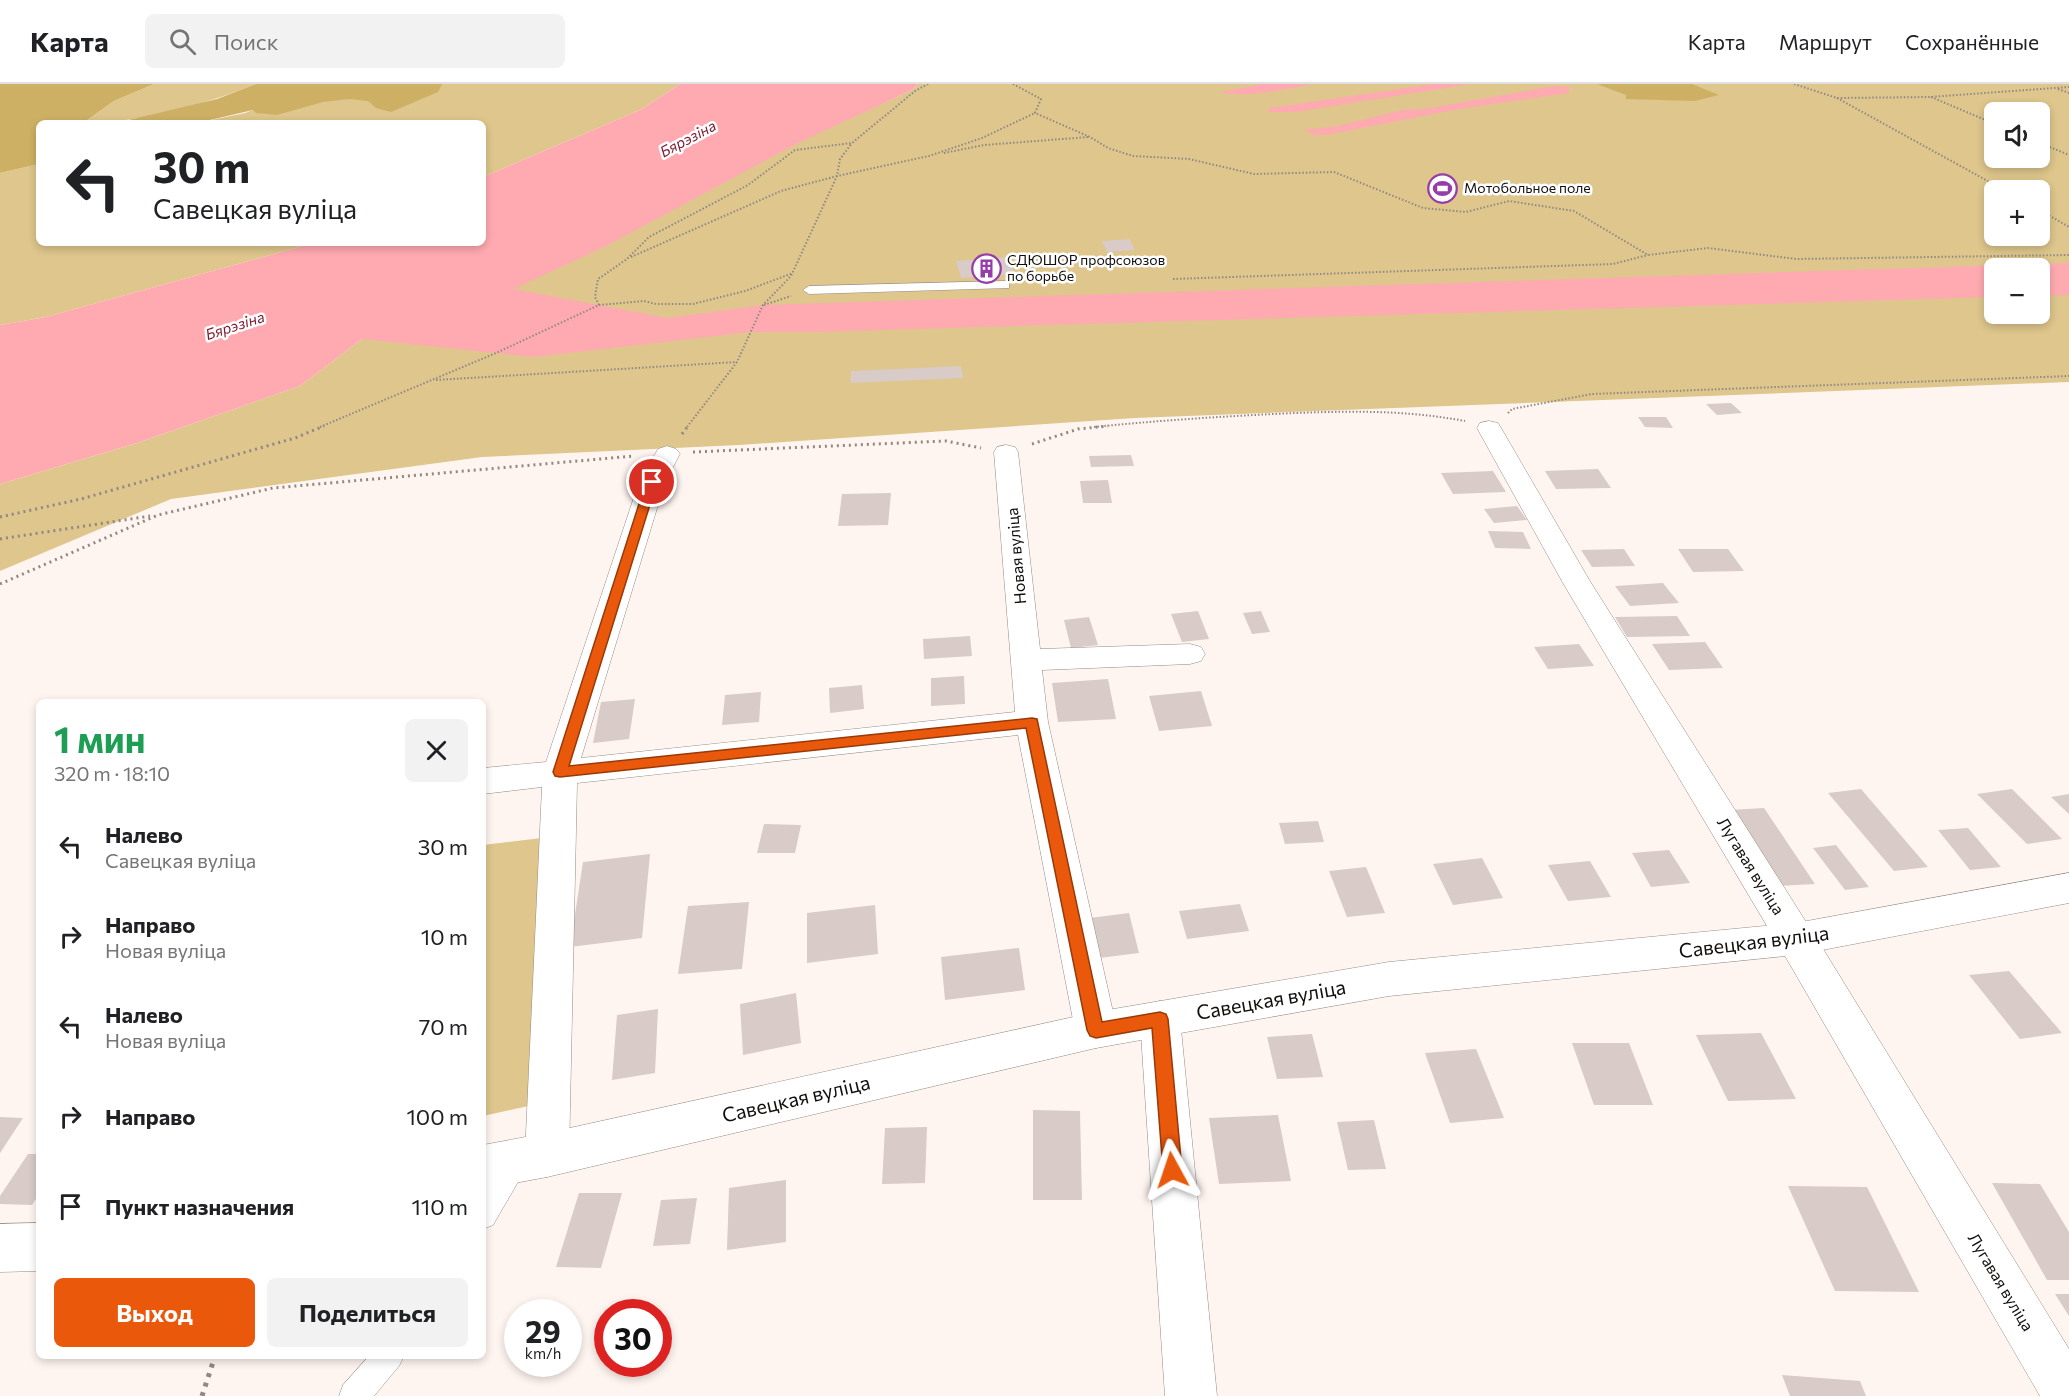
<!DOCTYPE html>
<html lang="ru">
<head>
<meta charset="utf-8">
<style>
  body { margin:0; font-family:Commissioner,sans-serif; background:#f2f2f2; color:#202124; height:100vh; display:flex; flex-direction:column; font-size:22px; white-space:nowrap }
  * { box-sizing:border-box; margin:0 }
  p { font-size:20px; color:#757577 }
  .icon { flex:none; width:33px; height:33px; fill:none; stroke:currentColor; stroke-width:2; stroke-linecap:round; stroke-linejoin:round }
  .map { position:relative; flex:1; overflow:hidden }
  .drawer { position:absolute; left:36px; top:615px; width:450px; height:660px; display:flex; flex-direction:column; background:#fff; border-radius:9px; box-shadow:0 3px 9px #0003 }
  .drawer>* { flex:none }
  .top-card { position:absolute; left:36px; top:36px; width:450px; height:126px; border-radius:9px; box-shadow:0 3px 9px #0003; background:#fff; color:#202124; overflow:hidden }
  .fabs { position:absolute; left:1984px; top:18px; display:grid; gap:12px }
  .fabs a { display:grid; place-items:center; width:66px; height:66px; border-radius:9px; background:#fff; box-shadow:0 3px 9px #0003; font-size:30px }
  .speed { position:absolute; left:504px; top:1215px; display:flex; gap:12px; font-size:30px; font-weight:700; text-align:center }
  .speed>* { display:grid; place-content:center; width:78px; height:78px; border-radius:50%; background:#fff; box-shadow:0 3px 9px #0003; line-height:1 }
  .speed small { font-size:15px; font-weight:400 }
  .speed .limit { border:9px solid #d22; background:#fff; color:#111 }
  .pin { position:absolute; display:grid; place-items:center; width:51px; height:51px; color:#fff; margin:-26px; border:3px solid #fff; border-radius:50%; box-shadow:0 2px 6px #0007 }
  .me { position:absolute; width:66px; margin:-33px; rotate:355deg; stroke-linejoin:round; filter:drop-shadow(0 0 4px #0008) }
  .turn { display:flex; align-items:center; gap:21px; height:126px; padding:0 18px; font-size:27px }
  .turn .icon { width:78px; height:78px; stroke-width:2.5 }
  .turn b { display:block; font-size:42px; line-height:51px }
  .round { display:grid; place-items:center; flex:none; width:63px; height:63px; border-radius:9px; background:#f2f2f2 }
  .summary { display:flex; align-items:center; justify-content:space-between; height:102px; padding:0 18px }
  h1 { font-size:36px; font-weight:700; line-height:45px; color:#1e9e55 }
  .cta { display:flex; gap:12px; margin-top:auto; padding:12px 18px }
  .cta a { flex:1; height:69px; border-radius:9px; background:#ea580c; color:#fff; font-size:24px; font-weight:700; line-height:69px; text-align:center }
  .cta a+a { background:#f2f2f2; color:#202124 }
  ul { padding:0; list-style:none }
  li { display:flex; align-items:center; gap:18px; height:90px; padding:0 18px }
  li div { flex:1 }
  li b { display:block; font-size:22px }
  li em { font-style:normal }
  header { display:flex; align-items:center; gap:36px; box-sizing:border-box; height:84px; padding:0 30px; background:#fff; border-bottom:2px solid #e0e0e0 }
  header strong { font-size:28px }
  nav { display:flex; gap:33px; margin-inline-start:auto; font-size:21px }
  .search { width:420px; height:54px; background:#f2f2f2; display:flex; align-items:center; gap:15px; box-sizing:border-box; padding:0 21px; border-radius:9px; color:#757577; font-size:22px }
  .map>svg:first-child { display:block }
  .green { fill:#dec68c; fill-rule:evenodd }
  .forest { fill:#ceb065 }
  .water { fill:#ffaab0 }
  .building { fill:#d8cbc8 }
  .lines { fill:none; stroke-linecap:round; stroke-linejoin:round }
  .service-casing { stroke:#958a85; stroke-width:1 }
  .minor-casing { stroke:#958a85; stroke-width:1 }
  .secondary-casing { stroke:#958a85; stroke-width:1 }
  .path-far2 { stroke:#8f8884; stroke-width:2; stroke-dasharray:1.5 2; stroke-linecap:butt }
  .path-far1 { stroke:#8f8884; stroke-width:3; stroke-dasharray:2 4; stroke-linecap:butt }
  .path { stroke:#8f8884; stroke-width:5; stroke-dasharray:4 6; stroke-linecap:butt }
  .service { fill:#fff; fill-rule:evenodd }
  .minor { fill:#fff; fill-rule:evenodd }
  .secondary { fill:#fff; fill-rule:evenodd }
  .route { fill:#ea580c; stroke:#983908; stroke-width:1.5 }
  .labels { text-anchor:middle; stroke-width:5; stroke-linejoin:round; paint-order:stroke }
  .far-poi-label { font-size:14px; fill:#110e0c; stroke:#fff; text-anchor:start }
  .far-water-label { font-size:15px; font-style:italic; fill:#7b1a2e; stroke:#fff }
  .street-label { font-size:16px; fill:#110e0c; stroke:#fff }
  .near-street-label { font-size:20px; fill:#110e0c; stroke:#fff }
</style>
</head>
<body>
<header>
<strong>Карта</strong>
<div class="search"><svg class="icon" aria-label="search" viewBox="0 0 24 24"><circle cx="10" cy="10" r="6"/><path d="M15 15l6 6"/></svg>Поиск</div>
<nav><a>Карта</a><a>Маршрут</a><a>Сохранённые</a></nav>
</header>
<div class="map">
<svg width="2069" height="1312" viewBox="0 0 2069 1312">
  <rect width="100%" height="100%" fill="#fff5f0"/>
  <path class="green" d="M154,0H256C202,21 142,39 83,39L114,17Z
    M323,0H680L640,26L483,93V39H197L245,29Z
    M918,0H2069V298L1135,334L739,361L482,373L171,415L0,487V400L137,359L300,302L362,255L912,6ZM1995,28H2040V74H1995ZM1995,106H2040V152H1995ZM1995,184H2040V230H1995Z
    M39,80V159H314L46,233L0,241V89Z
    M551,753L533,1021L483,1032V761Z"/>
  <path class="forest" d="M0,0H154L114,17L83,39H39V80L0,89Z
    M256,0H442L438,8L391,28L376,24L368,17L349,15L323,18L277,31L256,29L253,26L197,39H116L217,15Z
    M1597,0H1692L1719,11L1695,17L1626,15V11Z"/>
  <path class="water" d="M680,0H918L912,6L798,59L604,163L513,205L668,234L763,221L2069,179V211L2040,212V184H1995V213L818,248H751L533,273L362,255L300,302L137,359L0,400V241L46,233L314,159H483V93L640,26Z
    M1263,0H1313C1284,5 1248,15 1220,8Z
    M1433,0H1470L1296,28H1267L1270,24Z
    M1554,2L1569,3V9L1459,25L1326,51H1313L1304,46L1338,42L1402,26L1424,25Z"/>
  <path class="building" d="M1129,155L1135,166L1107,168L1102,157Z
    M1009,173L1015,190L961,194L956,177Z
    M961,282L963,294L851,299V287Z
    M1731,319L1742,329L1717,331L1706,320Z
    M1638,333H1666L1673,344L1645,343Z
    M1131,371L1134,382L1091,383L1089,372Z
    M1598,385L1611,404L1556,405L1545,387Z
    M1493,387L1506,408L1453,410L1441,389Z
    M1108,396L1112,419H1083L1080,397Z
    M891,409L888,441L838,442L842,410Z
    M1517,422L1527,436L1494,439L1484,425Z
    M1488,447L1523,448L1531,465L1495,464Z
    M1624,465L1635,482L1592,483L1581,466Z
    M1678,465H1728L1744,487L1693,488Z
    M1663,499L1679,519L1630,522L1615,502Z
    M1198,527L1209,555L1182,558L1171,530Z
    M1261,527L1270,548L1252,550L1243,529Z
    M1677,532L1690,552L1627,553L1615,533Z
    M1089,533L1098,561L1071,564L1064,536Z
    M970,552L972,572L924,575L923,555Z
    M1705,558L1723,584L1669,586L1652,560Z
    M1579,560L1594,582L1548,585L1534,563Z
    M964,592L965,620L931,622V594Z
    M1108,595L1116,635L1058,638L1052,599Z
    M862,601L864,625L830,629L829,604Z
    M1201,607L1212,642L1159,647L1149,612Z
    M761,608L759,638L722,641L725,611Z
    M635,615L629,655L593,659L601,618Z
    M1861,705L1928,783L1894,787L1828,709Z
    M2012,705L2062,755L2027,760L1977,710Z
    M2069,710V730L2051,713Z
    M1764,724L1815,800L1778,802L1729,726Z
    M1318,737L1324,758L1285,760L1279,739Z
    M764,740L801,741L795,769H757Z
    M1968,744L2001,783L1970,786L1938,746Z
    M1836,761L1869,803L1845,806L1813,764Z
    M1669,766L1690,799L1651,803L1632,769Z
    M650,770L642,854L570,863L583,778Z
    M1482,774L1503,814L1453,821L1433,780Z
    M1590,777L1611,813L1568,817L1548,781Z
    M1366,783L1385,829L1347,833L1329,787Z
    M749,818L742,885L678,890L688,822Z
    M1240,820L1249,847L1187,855L1179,827Z
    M875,821L878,870L807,879V829Z
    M1129,829L1139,869L1099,874L1090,834Z
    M1019,864L1025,906L945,916L941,873Z
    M2009,887L2062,949L2020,955L1969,891Z
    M796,909L801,959L743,971L740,920Z
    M658,925L655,989L612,996L617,931Z
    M1761,949L1796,1015L1728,1017L1696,951Z
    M1312,950L1323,993L1277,995L1267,953Z
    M1572,959H1629L1653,1021H1594Z
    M1476,965L1504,1034L1450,1039L1425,969Z
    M1033,1026L1080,1027L1082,1116H1033Z
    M1278,1031L1291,1097L1219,1100L1209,1034Z
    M0,1033L23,1034L0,1069Z
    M1374,1036L1386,1085L1348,1086L1337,1038Z
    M927,1043L925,1099L882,1100L885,1044Z
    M28,1070H39V1110L32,1121L0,1120V1112Z
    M786,1096V1158L727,1166L729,1104Z
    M1992,1099L2040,1100L2069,1148V1196H2047Z
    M1788,1102L1867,1103L1919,1208L1835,1207Z
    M579,1109H622L601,1184L556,1183Z
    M697,1114L690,1160L653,1162L661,1116Z
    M2055,1210H2069V1232Z
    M1782,1291L1860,1297L1866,1312H1790Z"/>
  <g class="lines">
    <defs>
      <path id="service" d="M1005,197L1009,198V204L809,210L803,206L809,202Z
        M516,1066L525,1070L529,1079L493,1141L483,1145V1106L507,1070Z
        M369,1272H404L399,1282L374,1312H339L343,1301Z"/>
      <path id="minor" d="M1489,337L1498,339L1501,344L1591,499L1820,860L2069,1265V1312H2040L1792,884L1563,499L1477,344L1480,339Z
        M1006,361L1015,363L1018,368L1040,565L1190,560L1201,563L1205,570L1201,577L1190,580L1042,586L1048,638L1117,946L1111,959L1096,964L1081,959L1075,946L1018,651L577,699L569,1071L563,1086L547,1093L531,1086L525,1071L542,703L483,710V684L546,678L639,398L658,365L667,362L676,365L680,370L665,398L581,674L1015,628L994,368L997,363Z
        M1160,917L1174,922L1180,935L1217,1312H1165L1140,935L1146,922Z"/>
      <path id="secondary" d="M2069,789V819L1796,871L1389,912L1096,964L547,1093L483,1105V1061L547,1049L1096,928L1389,878L1796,839Z
        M39,1139V1187L0,1188V1140Z"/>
    </defs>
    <use href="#service" class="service-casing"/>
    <use href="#minor" class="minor-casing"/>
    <use href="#secondary" class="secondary-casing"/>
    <path class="path-far2" d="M1013,0L1041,15L1035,29L1090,53L1108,64L1133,72L1189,75L1254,90L1334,88L1423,124L1466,128L1509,117L1574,127L1648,171L1708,164L1796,175L2069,171
      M1794,0L1837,14L1930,13L2069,3
      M2058,5L2069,9
      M1931,13L1995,40
      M1837,14L2004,106
      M2040,59L2069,71
      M944,69L984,61L1089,53
      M2040,126L2069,143
      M631,173L781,107L837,92L840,75L852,59
      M1173,195L1613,180L1648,171
      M599,221L595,213L598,195L627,175L649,153L748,101L795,66L852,59L915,7L928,0
      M764,221L791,212
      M436,296L737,278
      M1508,329L1512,325L1592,310L2069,292
      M320,343L496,269L599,221L644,217L656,220H693L745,207L793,189
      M687,343L737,278L763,221L791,192L837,92L929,72L982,54L1035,29
      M1094,343C1153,337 1213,333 1273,330C1338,327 1401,325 1465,337"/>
    <path class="path-far1" d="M682,350L688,342
      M1032,360L1078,345L1108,342
      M693,368L946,357L981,364
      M0,433L81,415L295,354L324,342
      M0,455L150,432
      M0,500L158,431L273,404L634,372"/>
    <path class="path" d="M202,1312L215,1272"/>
    <use href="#service" class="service"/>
    <use href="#minor" class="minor"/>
    <use href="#secondary" class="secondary"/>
  </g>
  <path class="route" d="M652,395L657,398L569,682L1032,634L1037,635L1102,938L1160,928L1166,930L1168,935L1182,1086L1179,1092L1172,1095L1166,1092L1163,1086L1152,944L1096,954L1090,952L1087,946L1026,644L560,693L555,692L553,688L646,398Z"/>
  <defs>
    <symbol id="stadium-ring" viewBox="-11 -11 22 22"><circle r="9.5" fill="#fff" stroke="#953da9" stroke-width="1.5"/><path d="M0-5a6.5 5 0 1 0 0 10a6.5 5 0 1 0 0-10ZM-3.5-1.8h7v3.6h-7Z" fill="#953da9"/></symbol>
    <symbol id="building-ring" viewBox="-11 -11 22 22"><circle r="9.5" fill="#fff" stroke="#953da9" stroke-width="1.5"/><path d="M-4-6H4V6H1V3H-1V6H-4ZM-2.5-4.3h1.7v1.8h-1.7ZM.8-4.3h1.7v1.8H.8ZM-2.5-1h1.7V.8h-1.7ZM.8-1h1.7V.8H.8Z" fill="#953da9"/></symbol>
  </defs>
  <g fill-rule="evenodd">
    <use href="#stadium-ring" x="1426" y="88" width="33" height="33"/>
    <use href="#building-ring" x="970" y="168" width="33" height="33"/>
  </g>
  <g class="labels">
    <g class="far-poi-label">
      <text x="1464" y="109">Мотобольное поле</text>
      <text x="1007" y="181">СДЮШОР профсоюзов<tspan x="1007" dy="16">по борьбе</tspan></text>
    </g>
    <g class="far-water-label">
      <text transform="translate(688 55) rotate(-28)" y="5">Бярэзіна</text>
      <text transform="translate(235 242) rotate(-18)" y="5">Бярэзіна</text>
    </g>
    <g class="street-label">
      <text transform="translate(1016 472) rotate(-95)" y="6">Новая вуліца</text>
      <text transform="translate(1751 782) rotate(58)" y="6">Лугавая вуліца</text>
      <text transform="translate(2001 1198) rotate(59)" y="6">Лугавая вуліца</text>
    </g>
    <g class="near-street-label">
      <text transform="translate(1754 858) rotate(-7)" y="7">Савецкая вуліца</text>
      <text transform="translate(1271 916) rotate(-10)" y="7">Савецкая вуліца</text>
      <text transform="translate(796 1015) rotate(-13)" y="7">Савецкая вуліца</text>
    </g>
  </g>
</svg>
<div class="fabs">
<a><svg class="icon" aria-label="sound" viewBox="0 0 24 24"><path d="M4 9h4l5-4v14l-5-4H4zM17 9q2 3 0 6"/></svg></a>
<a>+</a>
<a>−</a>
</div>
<div class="speed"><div>29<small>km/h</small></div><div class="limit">30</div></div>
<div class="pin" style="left:652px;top:398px;background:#d93025"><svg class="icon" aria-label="arrive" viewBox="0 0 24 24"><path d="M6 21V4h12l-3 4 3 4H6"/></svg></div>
<svg class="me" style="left:1172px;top:1086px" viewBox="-20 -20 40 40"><path d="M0-17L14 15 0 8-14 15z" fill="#ea580c" stroke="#fff" stroke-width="4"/></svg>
<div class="top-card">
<div class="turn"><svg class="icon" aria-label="left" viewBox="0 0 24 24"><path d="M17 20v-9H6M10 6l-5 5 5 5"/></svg><div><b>30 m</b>Савецкая вуліца</div></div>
</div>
<section class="drawer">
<div class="summary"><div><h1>1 мин</h1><p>320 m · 18:10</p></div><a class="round"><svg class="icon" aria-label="close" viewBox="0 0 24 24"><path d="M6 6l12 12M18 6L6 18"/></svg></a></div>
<ul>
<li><svg class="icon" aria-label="left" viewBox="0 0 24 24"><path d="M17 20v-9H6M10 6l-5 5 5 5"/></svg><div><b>Налево</b><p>Савецкая вуліца</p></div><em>30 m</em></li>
<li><svg class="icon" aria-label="right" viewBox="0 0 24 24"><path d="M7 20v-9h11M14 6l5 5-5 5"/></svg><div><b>Направо</b><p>Новая вуліца</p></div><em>10 m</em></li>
<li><svg class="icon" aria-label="left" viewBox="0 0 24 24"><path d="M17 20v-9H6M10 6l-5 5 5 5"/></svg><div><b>Налево</b><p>Новая вуліца</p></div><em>70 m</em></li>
<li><svg class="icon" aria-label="right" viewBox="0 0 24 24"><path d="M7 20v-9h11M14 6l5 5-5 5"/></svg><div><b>Направо</b></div><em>100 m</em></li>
<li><svg class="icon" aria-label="arrive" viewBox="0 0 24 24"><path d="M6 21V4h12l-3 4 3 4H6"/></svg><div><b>Пункт назначения</b></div><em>110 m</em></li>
</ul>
<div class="cta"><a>Выход</a><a>Поделиться</a></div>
</section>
</div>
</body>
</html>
